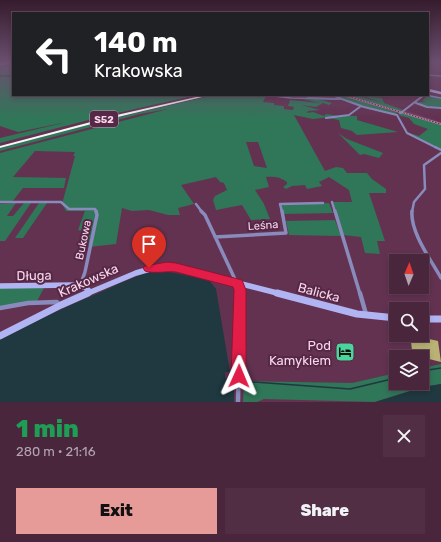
<!DOCTYPE html>
<html lang="en">
<head>
<meta charset="utf-8">
<style>
  body { margin:0; font-family:Rubik,sans-serif; background:#512e44; color:#f1f3f6; height:100vh; display:flex; flex-direction:column; font-size:15px; white-space:nowrap }
  * { box-sizing:border-box; margin:0 }
  p { font-size:13px; color:#b2a5b0 }
  .icon { flex:none; width:22px; height:22px; fill:none; stroke:currentColor; stroke-width:2; stroke-linecap:round; stroke-linejoin:round }
  .map { position:relative; height:402px; overflow:hidden }
  .drawer { display:flex; flex-direction:column; background:#4a263d; flex:1 }
  .drawer>* { flex:none }
  .guide { position:absolute; left:12px; top:12px; width:417px; height:84px; border-radius:0px; box-shadow:0 2px 6px #0003,0 0 0 1px #614357; background:#202124; color:#fff; overflow:hidden }
  .needle { width:26px; rotate:2deg }
  .fabs { position:absolute; left:389px; top:254px; display:grid; gap:8px }
  .fabs a { display:grid; place-items:center; width:40px; height:40px; border-radius:0px; background:#4a263d; box-shadow:0 2px 6px #0003,0 0 0 1px #614357; font-size:20px }
  .pin { position:absolute; display:grid; place-items:center; width:34px; height:34px; color:#fff; margin:-41px -17px; border-radius:50% 50% 50% 0; rotate:-45deg; box-shadow:0 0 4px #0007 }
  .pin .icon { rotate:45deg }
  .me { position:absolute; width:44px; margin:-22px; rotate:1deg; stroke-linejoin:round; filter:drop-shadow(0 0 3px #0008) }
  .turn { display:flex; align-items:center; gap:14px; height:84px; padding:0 16px; font-size:18px }
  .turn .icon { width:52px; height:52px; stroke-width:2.5 }
  .turn b { display:block; font-size:28px; line-height:34px }
  .round { display:grid; place-items:center; flex:none; width:42px; height:42px; border-radius:0px; background:#512e44 }
  .overview { display:flex; align-items:center; justify-content:space-between; height:68px; padding:0 16px }
  h1 { font-size:24px; font-weight:800; line-height:30px; color:#1e9e55 }
  .button { display:flex; gap:8px; margin-top:auto; padding:8px 16px }
  .button a { flex:1; height:46px; border-radius:0px; background:#e69b98; color:#111; font-size:16px; font-weight:800; line-height:46px; text-align:center }
  .button a+a { background:#512e44; color:#f1f3f6 }
  .map>svg:first-child { display:block }
  .built { fill:#71395e }
  .green { fill:#307658; fill-rule:evenodd }
  .water { fill:#203840 }
  .lines { fill:none; stroke-linecap:round; stroke-linejoin:round }
  .stream-far1 { stroke:#203840; stroke-width:1 }
  .stream { stroke:#203840; stroke-width:1.5 }
  .building { fill:#b9b274 }
  .street-far4 { stroke:#898bbd; stroke-width:1.5 }
  .street-far3 { stroke:#898bbd; stroke-width:2 }
  .street-far2 { stroke:#898bbd; stroke-width:2.5 }
  .street-far1 { stroke:#898bbd; stroke-width:3.5 }
  .street { stroke:#898bbd; stroke-width:4.5 }
  .secondary-far2 { stroke:#b1b4f3; stroke-width:2.5 }
  .secondary-far1 { stroke:#b1b4f3; stroke-width:5.5 }
  .secondary { stroke:#b1b4f3; stroke-width:7 }
  .highway { fill:#f7f7f7; fill-rule:evenodd }
  .rail-casing { stroke:#ad859e; stroke-width:2 }
  .rail { stroke:#572747; stroke-width:1; stroke-dasharray:1.5; stroke-linecap:butt }
  .street-bridge { stroke:#898bbd; stroke-width:2 }
  .route { fill:#e11d48; stroke:#92132f }
  .labels { text-anchor:middle; stroke-width:4; stroke-linejoin:round; paint-order:stroke }
  .shield { fill:#572747; stroke:#c7a3b9; stroke-width:1 }
  .shield-label { font-size:10px; font-weight:bold; fill:#f7d8ea }
  .street-label { font-size:11px; fill:#f7d8ea; stroke:#572747 }
  .near-street-label { font-size:13px; fill:#f7d8ea; stroke:#572747 }
  .near-poi-label { font-size:13px; fill:#f7d8ea; stroke:#572747; text-anchor:end }
</style>
</head>
<body>
<div class="map">
<svg width="441" height="402" viewBox="0 0 441 402">
  <rect width="100%" height="100%" fill="#633251"/>
  <path class="built" d="M335,95L362,96L441,122V126Z"/>
  <path class="green" d="M13,62L5,65L13,64V95H197L100,117L0,143V138L67,122L18,132L0,126V66Z
    M214,95L266,96L263,102L274,103V105L284,106V109L293,110L294,107L288,106L290,100L320,103L302,99L315,98L332,103L329,105L323,103L316,107L301,105L320,110L308,111L307,113L313,112L324,116L326,114L339,116H357V120L398,132L357,135L352,131L341,128L339,120L328,118L330,117L313,119L294,115L325,171L336,167L343,168L347,173H367L372,179L386,189V193H369L385,241H377L380,254L365,253L361,237L343,235L333,202H352L349,190L329,177L319,182L322,186L307,189L305,185L292,186L286,189L283,187L287,184V182C281,177 274,176 266,177L269,187L255,190L264,204L270,219L251,220L242,205L216,210L213,200L215,196L227,190L224,183L220,182L216,177L181,185L194,204L178,208L180,215H168L149,210L132,211L122,208L116,244L89,247L88,241H81L84,231L78,230L85,211H66L62,204L75,156H73L75,152L35,151L13,177L66,178L64,188H23L12,202L0,201V153L168,109L140,114L0,151V148L93,123ZM246,142H258L267,168L254,166Z
    M333,95H341L398,113C388,117 344,100 333,95Z
    M347,95C360,95 370,100 383,103L363,96L382,98L384,103L403,110L400,111Z
    M427,96L441,98V108L431,107L418,104L420,102H427L422,101Z
    M402,113L441,125V149L406,132L419,136L428,129L414,124L409,118L398,115Z
    M338,133L347,139L383,153L379,158L364,154L360,155Z
    M16,203L7,216H13L24,203H31L5,241H0V204Z
    M39,203H47L23,238H15Z
    M329,203L333,213L284,214L281,207L282,205Z
    M335,220L341,236L289,235L286,221Z
    M0,288H44L37,301L0,307Z
    M441,364V384L423,387L375,402L264,399L257,402H243L244,381L352,383L396,373V383H422V368Z"/>
  <path class="water" d="M160,270L209,280L216,289L230,372H225V378L234,379V402H0V339C34,321 68,306 103,291C121,283 140,273 160,270Z
    M441,384V402H375L423,387Z"/>
  <g class="lines">
    <path class="stream-far1" d="M0,76H13"/>
    <path class="stream" d="M422,371L441,368
      M240,381L350,389L396,378"/>
  </g>
  <path class="building" d="M410,335H427L429,339L438,341L441,362L429,359V362L422,360V357H413Z"/>
  <g class="lines">
    <path class="street-far4" d="M428,75L441,76
      M265,95L291,98L341,99
      M332,95L341,99
      M425,95L441,98
      M419,99L425,95"/>
    <path class="street-far3" d="M308,98L341,99
      M339,98L364,107L397,115
      M416,103L427,107L441,108
      M402,112L420,98
      M397,115L407,133L437,148
      M326,118L349,115L361,106"/>
    <path class="street-far2" d="M435,147L441,150
      M0,202H61L69,209H95L96,212
      M332,202L335,212
      M196,204L202,212
      M282,212L280,204L323,203
      M412,212L414,202L425,189L424,165L441,153"/>
    <path class="street-far1" d="M201,211L205,215L240,290V294
      M335,211L360,294
      M412,211C410,232 431,260 441,278
      M215,237L286,233L282,211
      M80,286L85,272L97,215L96,211"/>
    <path class="street" d="M360,293L366,314
      M0,308L28,303L57,302L60,305
      M238,402L240,293"/>
    <path class="secondary-far2" d="M0,64L13,62
      M428,90L441,93"/>
    <path class="secondary-far1" d="M0,286L73,285L85,287L90,292
      M86,294L136,273L157,267L182,269L281,294"/>
    <path class="secondary" d="M277,293L357,314L396,318
      M422,319H441
      M0,336L61,305L88,293"/>
    <path class="highway" d="M205,95H211L122,116L0,148V146L121,114Z"/>
    <defs>
      <path id="rail" d="M343,95L441,124"/>
    </defs>
    <use href="#rail" class="rail-casing"/>
    <use href="#rail" class="rail"/>
    <path class="street-bridge" d="M400,113L402,112"/>
  </g>
  <linearGradient id="sky" x2="0" y2="1"><stop stop-color="#361c2d"/><stop offset="0.53" stop-color="#6b4f70"/><stop offset="1" stop-color="#6b4f70" stop-opacity="0"/></linearGradient>
  <rect width="441" height="118" fill="url(#sky)"/>
  <path class="route" d="M167,262L176,263L242,280L246,290V376L244,381L239,383L233,381L231,376L234,290L233,287L176,272C166,271 154,274 145,271L143,268L145,266Z"/>
  <defs>
    <symbol id="hotel-square" viewBox="-11 -11 22 22"><rect x="-9" y="-9" width="18" height="18" rx="4" fill="#4bd49b" stroke="#572747"/><path d="M-6-4.5h1.5V1H6V5H4.5V3h-9V5H-6ZM-4 0a1.8 1.8 0 1 1 3.6 0ZM.5 0V-2.5h3Q6-2.5 6 0Z" fill="#111"/></symbol>
  </defs>
  <g fill-rule="evenodd">
    <use href="#hotel-square" x="334" y="341" width="22" height="22"/>
  </g>
  <g class="labels">
    <rect class="shield" x="90" y="111" width="28" height="16" rx="3"/>
    <g class="shield-label">
      <text x="104" y="123">S52</text>
    </g>
    <g class="street-label">
      <text transform="translate(263 225) rotate(-4)" y="4">Leśna</text>
      <text transform="translate(83 240) rotate(-78)" y="4">Bukowa</text>
    </g>
    <g class="near-street-label">
      <text transform="translate(34 275) rotate(-1)" y="5">Długa</text>
      <text transform="translate(88 280) rotate(-24)" y="5">Krakowska</text>
      <text transform="translate(319 292) rotate(15)" y="5">Balicka</text>
    </g>
    <g class="near-poi-label">
      <text x="331" y="350">Pod<tspan x="331" dy="15">Kamykiem</tspan></text>
    </g>
  </g>
</svg>
<div class="fabs">
<a><svg class="needle" viewBox="-14 -14 28 28"><path d="M0-13l5 13h-10z" fill="#e53935"/><path d="M0 13l5-13h-10z" fill="#b2a5b0"/></svg></a>
<a><svg class="icon" aria-label="search" viewBox="0 0 24 24"><circle cx="10" cy="10" r="6"/><path d="M15 15l6 6"/></svg></a>
<a><svg class="icon" aria-label="layers" viewBox="0 0 24 24"><path d="M12 4l9 5-9 5-9-5zM3 14l9 5 9-5"/></svg></a>
</div>
<div class="pin" style="left:149px;top:268px;background:#d93025"><svg class="icon" aria-label="arrive" viewBox="0 0 24 24"><path d="M6 21V4h12l-3 4 3 4H6"/></svg></div>
<svg class="me" style="left:239px;top:376px" viewBox="-20 -20 40 40"><path d="M0-17L14 15 0 8-14 15z" fill="#e11d48" stroke="#fff" stroke-width="4"/></svg>
<div class="guide">
<div class="turn"><svg class="icon" aria-label="left" viewBox="0 0 24 24"><path d="M17 20v-9H6M10 6l-5 5 5 5"/></svg><div><b>140 m</b>Krakowska</div></div>
</div>
</div>
<section class="drawer">
<div class="overview"><div><h1>1 min</h1><p>280 m · 21:16</p></div><a class="round"><svg class="icon" aria-label="close" viewBox="0 0 24 24"><path d="M6 6l12 12M18 6L6 18"/></svg></a></div>
<div class="button"><a>Exit</a><a>Share</a></div>
</section>
</body>
</html>
